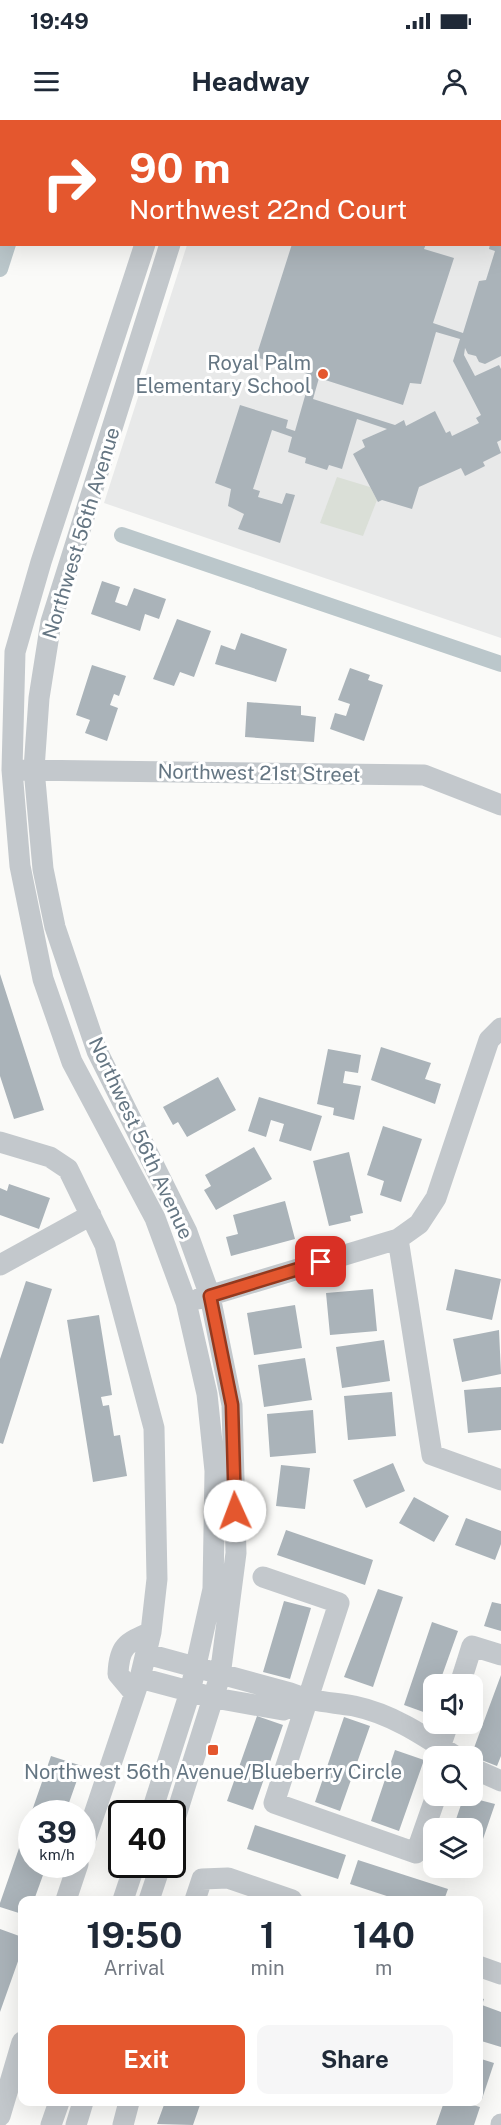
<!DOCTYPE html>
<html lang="en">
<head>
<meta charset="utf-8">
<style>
  body { margin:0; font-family:"Public Sans",sans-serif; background:#f6f6f7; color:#1f2937; height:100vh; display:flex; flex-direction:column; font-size:22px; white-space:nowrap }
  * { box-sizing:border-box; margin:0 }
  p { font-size:20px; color:#747a83 }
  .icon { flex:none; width:33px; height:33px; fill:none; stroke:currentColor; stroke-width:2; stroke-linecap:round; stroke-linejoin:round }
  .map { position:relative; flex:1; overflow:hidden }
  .panel { position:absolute; left:18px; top:1776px; width:465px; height:210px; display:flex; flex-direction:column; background:#fff; border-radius:12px; box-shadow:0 6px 24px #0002 }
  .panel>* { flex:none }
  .guide { position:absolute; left:0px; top:0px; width:501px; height:126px; box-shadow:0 6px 24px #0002; background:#e4572e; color:#fff; overflow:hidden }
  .fabs { position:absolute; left:423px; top:1554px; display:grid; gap:12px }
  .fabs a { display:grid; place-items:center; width:60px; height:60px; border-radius:12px; background:#fff; box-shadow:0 6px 24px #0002; font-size:30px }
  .speed { position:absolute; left:18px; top:1680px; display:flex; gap:12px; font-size:30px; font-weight:700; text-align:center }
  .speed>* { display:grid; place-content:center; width:78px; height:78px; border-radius:50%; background:#fff; box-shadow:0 6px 24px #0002; line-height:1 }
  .speed small { font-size:15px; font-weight:400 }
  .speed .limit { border:3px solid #111; border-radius:9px; background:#fff; color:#111 }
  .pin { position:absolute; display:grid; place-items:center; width:51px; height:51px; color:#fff; margin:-26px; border-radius:12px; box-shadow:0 3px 9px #0006 }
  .me { position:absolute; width:66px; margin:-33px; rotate:358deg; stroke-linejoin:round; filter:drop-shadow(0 0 4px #0008) }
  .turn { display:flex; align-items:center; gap:21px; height:126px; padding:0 30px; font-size:27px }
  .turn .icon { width:78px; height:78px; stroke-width:2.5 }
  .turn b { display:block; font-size:42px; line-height:51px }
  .eta { display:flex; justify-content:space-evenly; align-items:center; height:102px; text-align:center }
  .eta b { font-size:36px; font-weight:700; line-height:42px }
  .cta { display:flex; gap:12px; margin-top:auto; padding:12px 30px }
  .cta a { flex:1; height:69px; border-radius:12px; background:#e4572e; color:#fff; font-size:24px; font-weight:700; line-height:69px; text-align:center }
  .cta a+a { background:#f6f6f7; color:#1f2937 }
  .status { display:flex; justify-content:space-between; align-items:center; height:42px; padding:0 30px; background:#fff; direction:ltr }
  .status svg { height:16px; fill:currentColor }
  header { display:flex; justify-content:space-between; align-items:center; height:78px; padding:0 30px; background:#fff; font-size:27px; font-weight:700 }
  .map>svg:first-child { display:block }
  .built { fill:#e8e9e9 }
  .green { fill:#dadfd7 }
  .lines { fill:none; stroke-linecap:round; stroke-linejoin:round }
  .canal { stroke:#bbc7cb; stroke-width:16 }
  .building { fill:#aab3b9; fill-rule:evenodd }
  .minor { stroke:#c3c8cc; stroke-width:21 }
  .route-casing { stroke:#94391e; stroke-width:15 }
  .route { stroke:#e4572e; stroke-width:10 }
  .poi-dot { fill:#e4572e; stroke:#fff; stroke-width:2 }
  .labels { text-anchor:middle; stroke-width:6; stroke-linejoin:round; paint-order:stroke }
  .poi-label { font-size:20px; fill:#657683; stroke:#fff; text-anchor:end }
  .street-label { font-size:20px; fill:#657683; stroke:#fff }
</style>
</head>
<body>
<div class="status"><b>19:49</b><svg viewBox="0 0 49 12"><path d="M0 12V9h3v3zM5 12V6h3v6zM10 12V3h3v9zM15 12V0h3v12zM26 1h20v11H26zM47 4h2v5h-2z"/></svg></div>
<header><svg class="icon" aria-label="menu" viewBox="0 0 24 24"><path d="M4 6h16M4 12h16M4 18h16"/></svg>Headway<svg class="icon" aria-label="person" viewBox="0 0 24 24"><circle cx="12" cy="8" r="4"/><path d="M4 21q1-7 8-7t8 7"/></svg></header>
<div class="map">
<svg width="501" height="2005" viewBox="0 0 501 2005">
  <rect width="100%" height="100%" fill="#fafaf8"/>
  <path class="built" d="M227,0H501V518L104,383L187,125L500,124V2Z"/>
  <path class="green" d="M337,357L370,367L377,380L363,416L320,403Z"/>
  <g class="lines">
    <path class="canal" d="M0,149L8,124
      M122,415L501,544"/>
  </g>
  <path class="building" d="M292,124H426L424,129L454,138L433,203L463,213L479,161L486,160L495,131L489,129L490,124H501V236L485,244L479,242L476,236L468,234L465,228L464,235L475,256L499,245L501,249V320L497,322L501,333L483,342L485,346L465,356L461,348L419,367L412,389L382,380L378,382L353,334L365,327L362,320L387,309L357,299L342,349L329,345L327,350L305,343L306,338L288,332L292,317L272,310L253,369L260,371L258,377L282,384L286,373L295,375L280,423L238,409L244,394L228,386L231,369L215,363L240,285L288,300L286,308L295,311L311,255L256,237ZM436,212L460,219L453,241L481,295L476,298L479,303L452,316L450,311L446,313L435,291L406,306L404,300L395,305L313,279L319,258L403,285L410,263L421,264Z
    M102,461L120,467L115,482L127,486L134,468L166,479L159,499L145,494L140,511L91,494Z
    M177,499L211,511L194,557L180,552L174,566L153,559Z
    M241,513L287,529L276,562L215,544L221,525L235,530Z
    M92,545L126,556L119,576L114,574L110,585L118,588L107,621L85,613L90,600L76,595Z
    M350,548L370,555L368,560L383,565L364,621L330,609L335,593L346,596L350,584L338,580Z
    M247,582L301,586V595L316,597L314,622L245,617Z
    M0,854L44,990L14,999L0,956Z
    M381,927L431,943L425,959L441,964L435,984L371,960Z
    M328,929L361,935L358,953L345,951L343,963L361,966L354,1000L333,995L334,988L317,984Z
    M218,957L236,990L187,1017L178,1002L173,1005L163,987Z
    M259,977L322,996L311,1031L279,1021L284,1004L271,1000L266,1017L248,1011Z
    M383,1006L422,1019L401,1082L380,1075L384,1061L367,1055Z
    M254,1027L272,1059L216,1090L204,1070L211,1066L205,1055Z
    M349,1032L363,1093L350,1096L351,1101L329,1106L313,1041Z
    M9,1064L50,1078L39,1109L0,1095V1068L7,1071Z
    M285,1081L295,1119L231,1136L226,1117L238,1114L233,1095Z
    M455,1149L501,1159L492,1200L446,1190Z
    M26,1161L52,1169L3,1324L0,1323V1239Z
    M373,1169L377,1211L330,1215L326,1173Z
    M295,1185L302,1228L254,1235L247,1193Z
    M99,1195L112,1275L101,1277L103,1286L109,1285L114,1316L120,1315L127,1356L93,1362L67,1200Z
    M499,1210L501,1254L462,1262L453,1219Z
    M384,1220L390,1261L342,1268L336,1227Z
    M305,1238L312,1280L264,1287L258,1245Z
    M501,1267V1310L468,1313L464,1270Z
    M392,1272L396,1316L348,1320L344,1276Z
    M313,1290L316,1333L270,1337L267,1294Z
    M393,1343L405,1371L366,1388L353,1360Z
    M281,1345L310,1348L305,1389L276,1386Z
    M414,1377L449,1396L434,1422L399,1403Z
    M466,1398L501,1411V1424L495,1440L455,1425Z
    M286,1410L373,1440L365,1465L277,1435Z
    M378,1469L403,1477L373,1567L344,1557Z
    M284,1481L311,1488L290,1559L263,1552Z
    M492,1482L501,1484V1511L484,1506Z
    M432,1502L458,1511L439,1564H434V1581L429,1594L404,1585Z
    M501,1555V1636L497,1646L471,1636Z
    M257,1596L283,1605L253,1690L227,1681Z
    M344,1597L370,1606L340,1691L315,1682Z
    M395,1630L424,1640L399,1711L371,1701Z
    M51,1636L82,1646L65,1694H32V1744H47L34,1780H22V1794L0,1787V1783Z
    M464,1676L495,1684L471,1754L451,1748H472V1708H453Z
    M255,1705L346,1735L338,1759L247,1729Z
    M358,1740L448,1769L444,1780H399L350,1764Z
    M0,1809L22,1817V1830L0,1892Z
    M478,1877L484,1879L482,1885L501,1892V1927L478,1920Z
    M478,1938L494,1943L482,1979L478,1978Z
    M165,1982H201L193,2005L157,2004Z
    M444,1982H471L470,1984L480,1987L474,2005H436Z"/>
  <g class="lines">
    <path class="minor" d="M186,2V0
      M210,2L211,0
      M145,124L41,442L15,532L12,650L20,746L43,859L72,942L155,1098L186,1182L207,1274L215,1351L213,1469L190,1572L151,1694
      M170,124L51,502L39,578L34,649L43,749L55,807L97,931L187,1112L210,1176L232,1285L236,1433L220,1556L172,1708
      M21,650L424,655L501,685
      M0,1022L50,1037L68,1049L105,1125L154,1308L157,1459L151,1512L140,1558L82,1730
      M398,1119L432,1335L501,1360
      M0,1145L91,1095
      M198,1179L398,1119L419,1104L436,1078L489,920L501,908
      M263,1457L339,1483L274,1683L416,1733L436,1676
      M147,1534L290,1573C311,1582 331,1582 354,1586C392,1594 423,1615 455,1636
      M140,1558L215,1578L283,1590L306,1580
      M460,1564L472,1526L501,1535
      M134,1573L118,1554C119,1526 126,1523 151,1512
      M440,1627L448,1604
      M472,1648L501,1661
      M66,1780L78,1744
      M123,1780L135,1744
      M149,1780L161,1744
      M195,1780L202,1759L228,1758L292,1780
      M478,1846L501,1854
      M0,1996L22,1922
      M51,2005L59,1982
      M76,2005L83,1982
      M123,2005L129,1982
      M501,2005V2004"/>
  </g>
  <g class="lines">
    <defs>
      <path id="route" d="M235,1391L232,1285L210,1176L321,1142"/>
    </defs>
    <use href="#route" class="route-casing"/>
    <use href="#route" class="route"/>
  </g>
  <g class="poi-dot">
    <circle cx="323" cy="254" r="6"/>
    <rect x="207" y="1624" width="12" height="12" rx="3"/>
  </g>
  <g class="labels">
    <g class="poi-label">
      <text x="311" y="250">Royal Palm<tspan x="311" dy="23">Elementary School</tspan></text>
      <text x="213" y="1659" text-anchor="middle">Northwest 56th Avenue/Blueberry Circle</text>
    </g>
    <g class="street-label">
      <text transform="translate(81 413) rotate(-73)" y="7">Northwest 56th Avenue</text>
      <text transform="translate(259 653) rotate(1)" y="7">Northwest 21st Street</text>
      <text transform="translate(141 1018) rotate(65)" y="7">Northwest 56th Avenue</text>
    </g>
  </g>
</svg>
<div class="fabs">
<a><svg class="icon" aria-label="sound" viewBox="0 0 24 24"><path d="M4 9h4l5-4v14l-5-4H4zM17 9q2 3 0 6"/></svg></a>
<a><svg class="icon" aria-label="search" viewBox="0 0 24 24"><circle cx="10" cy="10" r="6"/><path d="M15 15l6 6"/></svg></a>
<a><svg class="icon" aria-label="layers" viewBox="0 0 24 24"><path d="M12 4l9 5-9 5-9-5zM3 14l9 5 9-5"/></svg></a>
</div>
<div class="speed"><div>39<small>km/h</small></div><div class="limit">40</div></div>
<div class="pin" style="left:321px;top:1142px;background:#d93025"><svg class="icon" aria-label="arrive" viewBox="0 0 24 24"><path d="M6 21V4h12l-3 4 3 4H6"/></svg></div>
<svg class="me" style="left:235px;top:1391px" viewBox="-20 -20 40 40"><circle r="19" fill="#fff"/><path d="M0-13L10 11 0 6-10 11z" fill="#e4572e"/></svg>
<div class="guide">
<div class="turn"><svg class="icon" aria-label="right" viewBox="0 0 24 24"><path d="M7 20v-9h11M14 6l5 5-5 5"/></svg><div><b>90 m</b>Northwest 22nd Court</div></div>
</div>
<section class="panel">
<div class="eta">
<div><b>19:50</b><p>Arrival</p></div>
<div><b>1</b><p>min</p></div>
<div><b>140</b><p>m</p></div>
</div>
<div class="cta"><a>Exit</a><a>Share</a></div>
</section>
</div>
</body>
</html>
